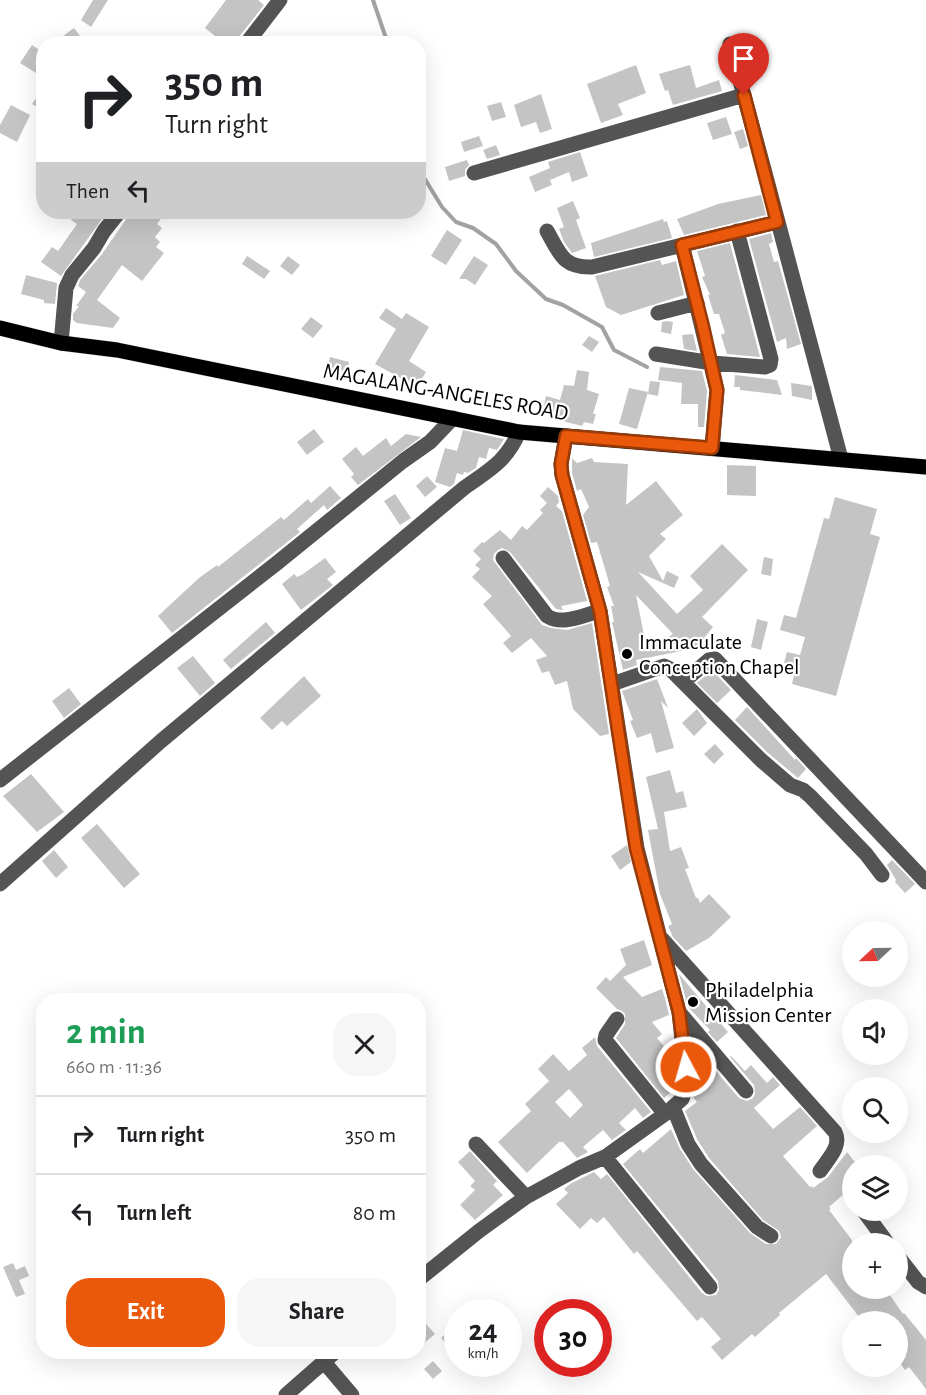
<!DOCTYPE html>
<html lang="en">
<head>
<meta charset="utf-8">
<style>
  body { margin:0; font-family:"Alegreya Sans",sans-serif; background:#f6f6f6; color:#202124; height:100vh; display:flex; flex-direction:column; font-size:22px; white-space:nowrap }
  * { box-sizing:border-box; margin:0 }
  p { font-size:20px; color:#757577 }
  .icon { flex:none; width:33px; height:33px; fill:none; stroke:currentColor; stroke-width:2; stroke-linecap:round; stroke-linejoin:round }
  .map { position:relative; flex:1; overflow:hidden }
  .drawer { position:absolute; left:36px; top:993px; width:390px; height:366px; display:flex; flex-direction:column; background:#fff; border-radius:24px; box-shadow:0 6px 24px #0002 }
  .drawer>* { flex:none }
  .banner { position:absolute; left:36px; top:36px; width:390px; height:183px; border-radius:24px; box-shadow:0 6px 24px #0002; background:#fff; color:#202124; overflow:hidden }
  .needle { width:39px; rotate:248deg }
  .tools { position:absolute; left:842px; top:921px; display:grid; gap:12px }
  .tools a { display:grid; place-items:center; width:66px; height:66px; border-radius:50%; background:#fff; box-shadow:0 6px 24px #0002; font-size:30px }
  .speed { position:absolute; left:444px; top:1299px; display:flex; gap:12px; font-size:30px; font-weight:700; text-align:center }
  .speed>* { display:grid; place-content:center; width:78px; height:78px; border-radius:50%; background:#fff; box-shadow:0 6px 24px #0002; line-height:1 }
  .speed small { font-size:15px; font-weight:400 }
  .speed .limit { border:9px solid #d22; background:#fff; color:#111 }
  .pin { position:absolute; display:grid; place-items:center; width:51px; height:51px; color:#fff; margin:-62px -26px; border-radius:50% 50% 50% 0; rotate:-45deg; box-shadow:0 0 6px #0007 }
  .pin .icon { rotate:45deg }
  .me { position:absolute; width:66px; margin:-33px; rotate:354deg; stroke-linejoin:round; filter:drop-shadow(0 0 4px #0008) }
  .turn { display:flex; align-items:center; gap:21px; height:126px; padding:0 30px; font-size:27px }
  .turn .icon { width:78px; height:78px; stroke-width:2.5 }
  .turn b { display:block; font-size:42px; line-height:51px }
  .then { display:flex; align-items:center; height:57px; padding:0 30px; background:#0003; gap:12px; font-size:22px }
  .round { display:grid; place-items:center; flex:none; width:63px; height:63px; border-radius:24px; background:#f6f6f6 }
  .overview { display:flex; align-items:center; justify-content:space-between; height:102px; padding:0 30px }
  h1 { font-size:36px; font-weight:600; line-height:45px; color:#1e9e55 }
  .action { display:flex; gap:12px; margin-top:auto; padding:12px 30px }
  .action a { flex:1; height:69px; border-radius:24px; background:#ea580c; color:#fff; font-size:24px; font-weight:600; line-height:69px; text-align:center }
  .action a+a { background:#f6f6f6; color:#202124 }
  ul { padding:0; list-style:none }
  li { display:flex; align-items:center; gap:18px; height:78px; padding:0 30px; border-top:2px solid #e0e0e0 }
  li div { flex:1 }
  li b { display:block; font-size:22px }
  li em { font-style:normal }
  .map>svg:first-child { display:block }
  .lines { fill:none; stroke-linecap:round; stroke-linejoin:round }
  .stream { stroke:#a2a2a2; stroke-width:4 }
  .building { fill:#c4c4c4; fill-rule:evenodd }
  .major-casing { stroke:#dbdbdb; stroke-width:16 }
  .minor { stroke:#545454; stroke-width:15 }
  .major { stroke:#000; stroke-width:15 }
  .route-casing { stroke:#983908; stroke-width:15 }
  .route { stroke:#ea580c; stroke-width:10 }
  .poi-dot { fill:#000; stroke:#fff; stroke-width:2 }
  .labels { text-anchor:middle; stroke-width:4.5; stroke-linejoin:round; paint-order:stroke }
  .street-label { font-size:22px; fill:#000; stroke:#fff }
  .poi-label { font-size:22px; fill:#000; stroke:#fff; text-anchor:start }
</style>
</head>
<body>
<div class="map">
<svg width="926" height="1395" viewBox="0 0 926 1395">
  <rect width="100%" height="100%" fill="#fff"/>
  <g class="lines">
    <path class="stream" d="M373,0L388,44
      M418,164L423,176L442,207L456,222L473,228L496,244L516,271L546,299L563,305L602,327L614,350L647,367"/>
  </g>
  <path class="building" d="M93,0H108L91,27L81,20Z
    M226,0H258L264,5L238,38L236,44H225L205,28Z
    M74,28L86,44H52Z
    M32,45L44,53V78L20,63Z
    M636,65L646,93L618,104L623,115L601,123L587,84Z
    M690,65L696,88L719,80L722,91L673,105L668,90L665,91L659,74Z
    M44,86V111L32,104Z
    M541,94L552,129L540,133L536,122L521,127L514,105Z
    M501,102L506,117L492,121L487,106Z
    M11,105L30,115L17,142L0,133V125Z
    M726,117L732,134L713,140L707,123Z
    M743,129L748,146L740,149L734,132Z
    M479,136L483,146L464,152L461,142Z
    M496,145L500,155L487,159L483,150Z
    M580,152L588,176L572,182L569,172L550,180L552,185L535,192L529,177L550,168L548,162Z
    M467,160L469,165L465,170V176L449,181L445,167Z
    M761,195L766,215L684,235L677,219L718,204Z
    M573,201L580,218L576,220L586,248L572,253L564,242L559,229L564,227L557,208Z
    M76,212H107L61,276L41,262L52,247L58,251L77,224L71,220Z
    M129,212H166L157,224L162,228L155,237L160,242L156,247L164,253L142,281L122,265L97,300L120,318L113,328L77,323L73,320V314L79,306H76L86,292L78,286L80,280L102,254L127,218Z
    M663,219L664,222L667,221L672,238L594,257L591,243Z
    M447,230L462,240L446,265L431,256Z
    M771,233L773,242L769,244L774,262L778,261L801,344L787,349L786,338L777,342L749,239Z
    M730,243L760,357L727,354L721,335L725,333L719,314H714L708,295H710L702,277L705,276L697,251Z
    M247,256L270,271L264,279L242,264Z
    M288,256L300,265L292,275L280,266Z
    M474,256L488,265L475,285L466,279H459Z
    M660,260L662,265L676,261L684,295L621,315L606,307L595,276Z
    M26,275L57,283L55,304L44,303V300L21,294Z
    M386,308L402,319L406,313L429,327L409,361L426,372L417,387L375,364L396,329L379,318Z
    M311,317L323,326L313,338L301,329Z
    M667,321L673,322L671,334L661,332L662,322Z
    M693,334L697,351L684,349L682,335Z
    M589,336L599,342L592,352L582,345Z
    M330,357L349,362L347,372L328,367Z
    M660,367L702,371L707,391L704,427H698V404H681L682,383L658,380Z
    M577,370L589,372L587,390L599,394L593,414H596L593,424L584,422L582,426L554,419L555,416L542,413L546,396L560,400L564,385L574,386Z
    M735,375L777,380L782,395L740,390V387H734Z
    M650,381L660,382L658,396L648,394Z
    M791,383L812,386V400L792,396Z
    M629,388L648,392L637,429L619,424Z
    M314,429L324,442L307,455L297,442Z
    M463,430L504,439L497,450L489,448L486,459L479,457L476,468L468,473L464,472L463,475L457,473L454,484L450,487L435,482L445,448L457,451Z
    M406,434L421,437L358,485L351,477L354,474L342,459L356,447L363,456L386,438L391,446Z
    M572,458L577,463L592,458L594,462L628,464L626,505L656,481L683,515L660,534L666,539L649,556L663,581L667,571L679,577L674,588L638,572L677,614L703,590L690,576L722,544L748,570L702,617L713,627L696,648L636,660L637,665L623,670L612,622H614L611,606H614L607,587L610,586L597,542L591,543L583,515L589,507L581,489L577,491L572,473ZM636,595L673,634L650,649L648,639L645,640Z
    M727,465L756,466V496L727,495Z
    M427,476L437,487L425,497L416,486Z
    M330,486L341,498L327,510L324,505L297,529L300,532L172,633L158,616L199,578L217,565L218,567L281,517L284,520L308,499L311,503Z
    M548,487L558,496L559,502L556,506L562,511L587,601L561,606L563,610L556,609L510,552L502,548L498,550L494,554L493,560L542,625L551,628L567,630L592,623L609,734L600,736L573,709L567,681L555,685L549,671L542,673L536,660L547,656L531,638L512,653L503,643L511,636L483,604L492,596L472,577L480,569L475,565L481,559L473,551L482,542L484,543L500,530L511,540L522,526L527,530L543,513L540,510L547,503L540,496Z
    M395,494L411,518L400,525L384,501Z
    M835,497L877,509L870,534L880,537L836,696L792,684L796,666L784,663L787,652L800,655L805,637L780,630L784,615L796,618L824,518L829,519Z
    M764,557L773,559L771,576L761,574Z
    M325,558L336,572L327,579L333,585L301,610L282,584L294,574L297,577L303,574Z
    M757,619L768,622L761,650L751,647Z
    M266,622L275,633L231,669L223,660Z
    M193,656L215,683L200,696L177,668Z
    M712,670L731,690L717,703L697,683Z
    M304,676L321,696L287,726L282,721L272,730L260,718Z
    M657,679L668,708L661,701L674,748L656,753L651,733L637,738L630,721L633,720L622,691Z
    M69,688L81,704L64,718L52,701Z
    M747,707L795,760L796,758L806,769L798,778L768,753L735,720Z
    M697,709L707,723L694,736L682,723Z
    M715,744L724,754L714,764L704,754Z
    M670,770L676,793L683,791L687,807L664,812L670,851L681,847L689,868L685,869L696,898H698L700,903L709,894L731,917L709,938L686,951L673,937L668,926L672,924L660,894L648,830L658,829L646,777Z
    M31,774L64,812L37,832L3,796Z
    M97,824L140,874L124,888L81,838Z
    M627,845L631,862L620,870L611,856Z
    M54,850L68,867L56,878L42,861Z
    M892,860L915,884L905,893L895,882L896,880L887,865Z
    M644,940L652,965L623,977L642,997L662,989L665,998L669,1015L652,1022L662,1034L657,1038L674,1059L673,1064L675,1067L677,1084L676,1088L664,1098L616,1038L625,1024V1014L622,1011L617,1009L596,988L606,977L610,981L626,965L620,949Z
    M679,974L728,1032L717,1042L708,1032L710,1030L688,1007Z
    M595,1037L597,1046L651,1112L643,1118L635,1108L619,1123L626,1130L623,1132L612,1140L603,1130L583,1147L588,1152L577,1158L563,1142H559L527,1173L498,1142L531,1111L525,1104L549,1081L538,1069L553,1054L569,1071L587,1055L582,1048ZM569,1089L583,1105L570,1118L555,1102Z
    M731,1056L745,1071L751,1065L767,1083L773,1077L780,1085L754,1108L773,1129L800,1107L817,1126L783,1156L810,1187L812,1186L813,1188L828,1177L847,1152L858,1166H852V1187L829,1207L831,1208L829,1210L852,1240V1288H885L903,1314L904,1313L926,1340V1389L909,1367L905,1370L897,1359V1322H863L826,1274L779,1313L780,1315L755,1337L752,1334L722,1360L711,1347L721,1339L702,1317L697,1321L637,1251L634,1254L604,1217L597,1223L591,1218L580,1229L556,1204L568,1193L564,1189L570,1184L594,1172L601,1179L607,1174L702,1293L707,1296L716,1295L719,1290L718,1281L623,1164L640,1149L643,1153L671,1129L680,1149L693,1169L750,1233L766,1244H776L781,1237L779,1231L763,1220L709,1158L697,1139L685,1111L697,1102L693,1097L695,1093L710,1079L708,1076L715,1070L739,1098L747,1101L753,1098L755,1094L754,1085L730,1057Z
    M470,1151L497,1181L493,1185L503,1195L475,1220L460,1205L475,1190L470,1186L475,1181L458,1162Z
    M13,1263L16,1270L25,1266L29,1276L19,1280L25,1294L16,1297L3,1267Z
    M418,1315L435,1334L418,1348Z
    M452,1328L458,1334V1358L441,1338Z
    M433,1361L442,1371L433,1379L424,1369Z"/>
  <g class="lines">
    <defs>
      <path id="major" d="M0,328L61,343L117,350L519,432L926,467"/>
    </defs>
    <use href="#major" class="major-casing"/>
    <path class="minor" d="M246,44L280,0
      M730,44C768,182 804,320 841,459
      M474,173L744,95
      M547,231C560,254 563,268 592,267L777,222
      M682,245L717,390L712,448
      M658,313L697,303
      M61,343L66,288L72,275L94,248L104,231L119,212
      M656,354L712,363L765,367L770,365L771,359L737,231
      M503,558L547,616C563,626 583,615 600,611
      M683,682L761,760L790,785L803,790L810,796L866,854L882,875
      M612,684L664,666L670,669L683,682L709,660L715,659L926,882
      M0,780L277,563L403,461L430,442L453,418
      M0,884L161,741L464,488C489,470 506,462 519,432
      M662,939L835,1132C842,1146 828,1159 820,1171
      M679,1012L746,1091
      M617,1019L606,1035L605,1040L665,1114
      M673,1107L688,1144L701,1164L757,1227L771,1236
      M476,1144L526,1197
      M605,1157L710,1287
      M863,1210L888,1244
      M897,1255L918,1282L926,1287
      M418,1280L479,1231L526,1197L579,1168L605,1157L665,1114L682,1099L687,1085L679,1012L637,848L600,611L562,475L561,464L566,436
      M324,1362L352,1395
      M286,1395L335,1352"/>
    <use href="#major" class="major"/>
  </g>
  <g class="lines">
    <defs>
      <path id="route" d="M686,1067L679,1012L636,848L600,611L562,475L561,464L566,436L712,448L717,390L702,323L682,245L777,222L744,95"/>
    </defs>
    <use href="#route" class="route-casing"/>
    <use href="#route" class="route"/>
  </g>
  <g class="poi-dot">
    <circle cx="627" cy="654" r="6"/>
    <circle cx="693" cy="1002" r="6"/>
  </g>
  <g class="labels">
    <g class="street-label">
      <text transform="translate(446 391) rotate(10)" y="8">MAGALANG-ANGELES ROAD</text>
    </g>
    <g class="poi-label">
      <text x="639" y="649">Immaculate<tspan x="639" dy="25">Conception Chapel</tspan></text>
      <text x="705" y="997">Philadelphia<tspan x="705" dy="25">Mission Center</tspan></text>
    </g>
  </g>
</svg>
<div class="tools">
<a><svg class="needle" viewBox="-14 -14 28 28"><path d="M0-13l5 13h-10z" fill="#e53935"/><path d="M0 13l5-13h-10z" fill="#757577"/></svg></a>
<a><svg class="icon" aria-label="sound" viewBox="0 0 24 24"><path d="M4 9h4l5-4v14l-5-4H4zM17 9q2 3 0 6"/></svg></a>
<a><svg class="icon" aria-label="search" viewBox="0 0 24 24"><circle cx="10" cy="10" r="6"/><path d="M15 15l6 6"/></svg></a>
<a><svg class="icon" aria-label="layers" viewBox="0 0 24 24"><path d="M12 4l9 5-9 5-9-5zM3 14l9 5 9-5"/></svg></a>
<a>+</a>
<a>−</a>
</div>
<div class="speed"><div>24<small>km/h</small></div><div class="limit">30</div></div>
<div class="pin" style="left:744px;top:95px;background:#d93025"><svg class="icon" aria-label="arrive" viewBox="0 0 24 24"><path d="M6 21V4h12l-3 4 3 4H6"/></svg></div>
<svg class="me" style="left:686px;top:1067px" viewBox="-20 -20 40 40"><circle r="17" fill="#ea580c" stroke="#fff" stroke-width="3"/><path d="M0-11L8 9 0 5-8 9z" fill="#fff"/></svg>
<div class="banner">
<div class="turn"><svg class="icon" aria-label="right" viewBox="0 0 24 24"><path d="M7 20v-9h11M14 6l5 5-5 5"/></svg><div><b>350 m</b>Turn right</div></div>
<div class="then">Then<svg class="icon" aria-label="left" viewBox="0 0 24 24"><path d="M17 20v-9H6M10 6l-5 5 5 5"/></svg></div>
</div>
<section class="drawer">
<div class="overview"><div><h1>2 min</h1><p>660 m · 11:36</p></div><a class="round"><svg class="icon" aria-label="close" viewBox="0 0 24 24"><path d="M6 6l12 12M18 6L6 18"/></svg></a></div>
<ul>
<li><svg class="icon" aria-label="right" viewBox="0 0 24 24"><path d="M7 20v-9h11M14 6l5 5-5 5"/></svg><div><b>Turn right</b></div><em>350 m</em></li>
<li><svg class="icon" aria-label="left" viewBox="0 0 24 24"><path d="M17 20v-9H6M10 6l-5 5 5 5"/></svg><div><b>Turn left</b></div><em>80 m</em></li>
</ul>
<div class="action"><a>Exit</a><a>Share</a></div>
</section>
</div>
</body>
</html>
